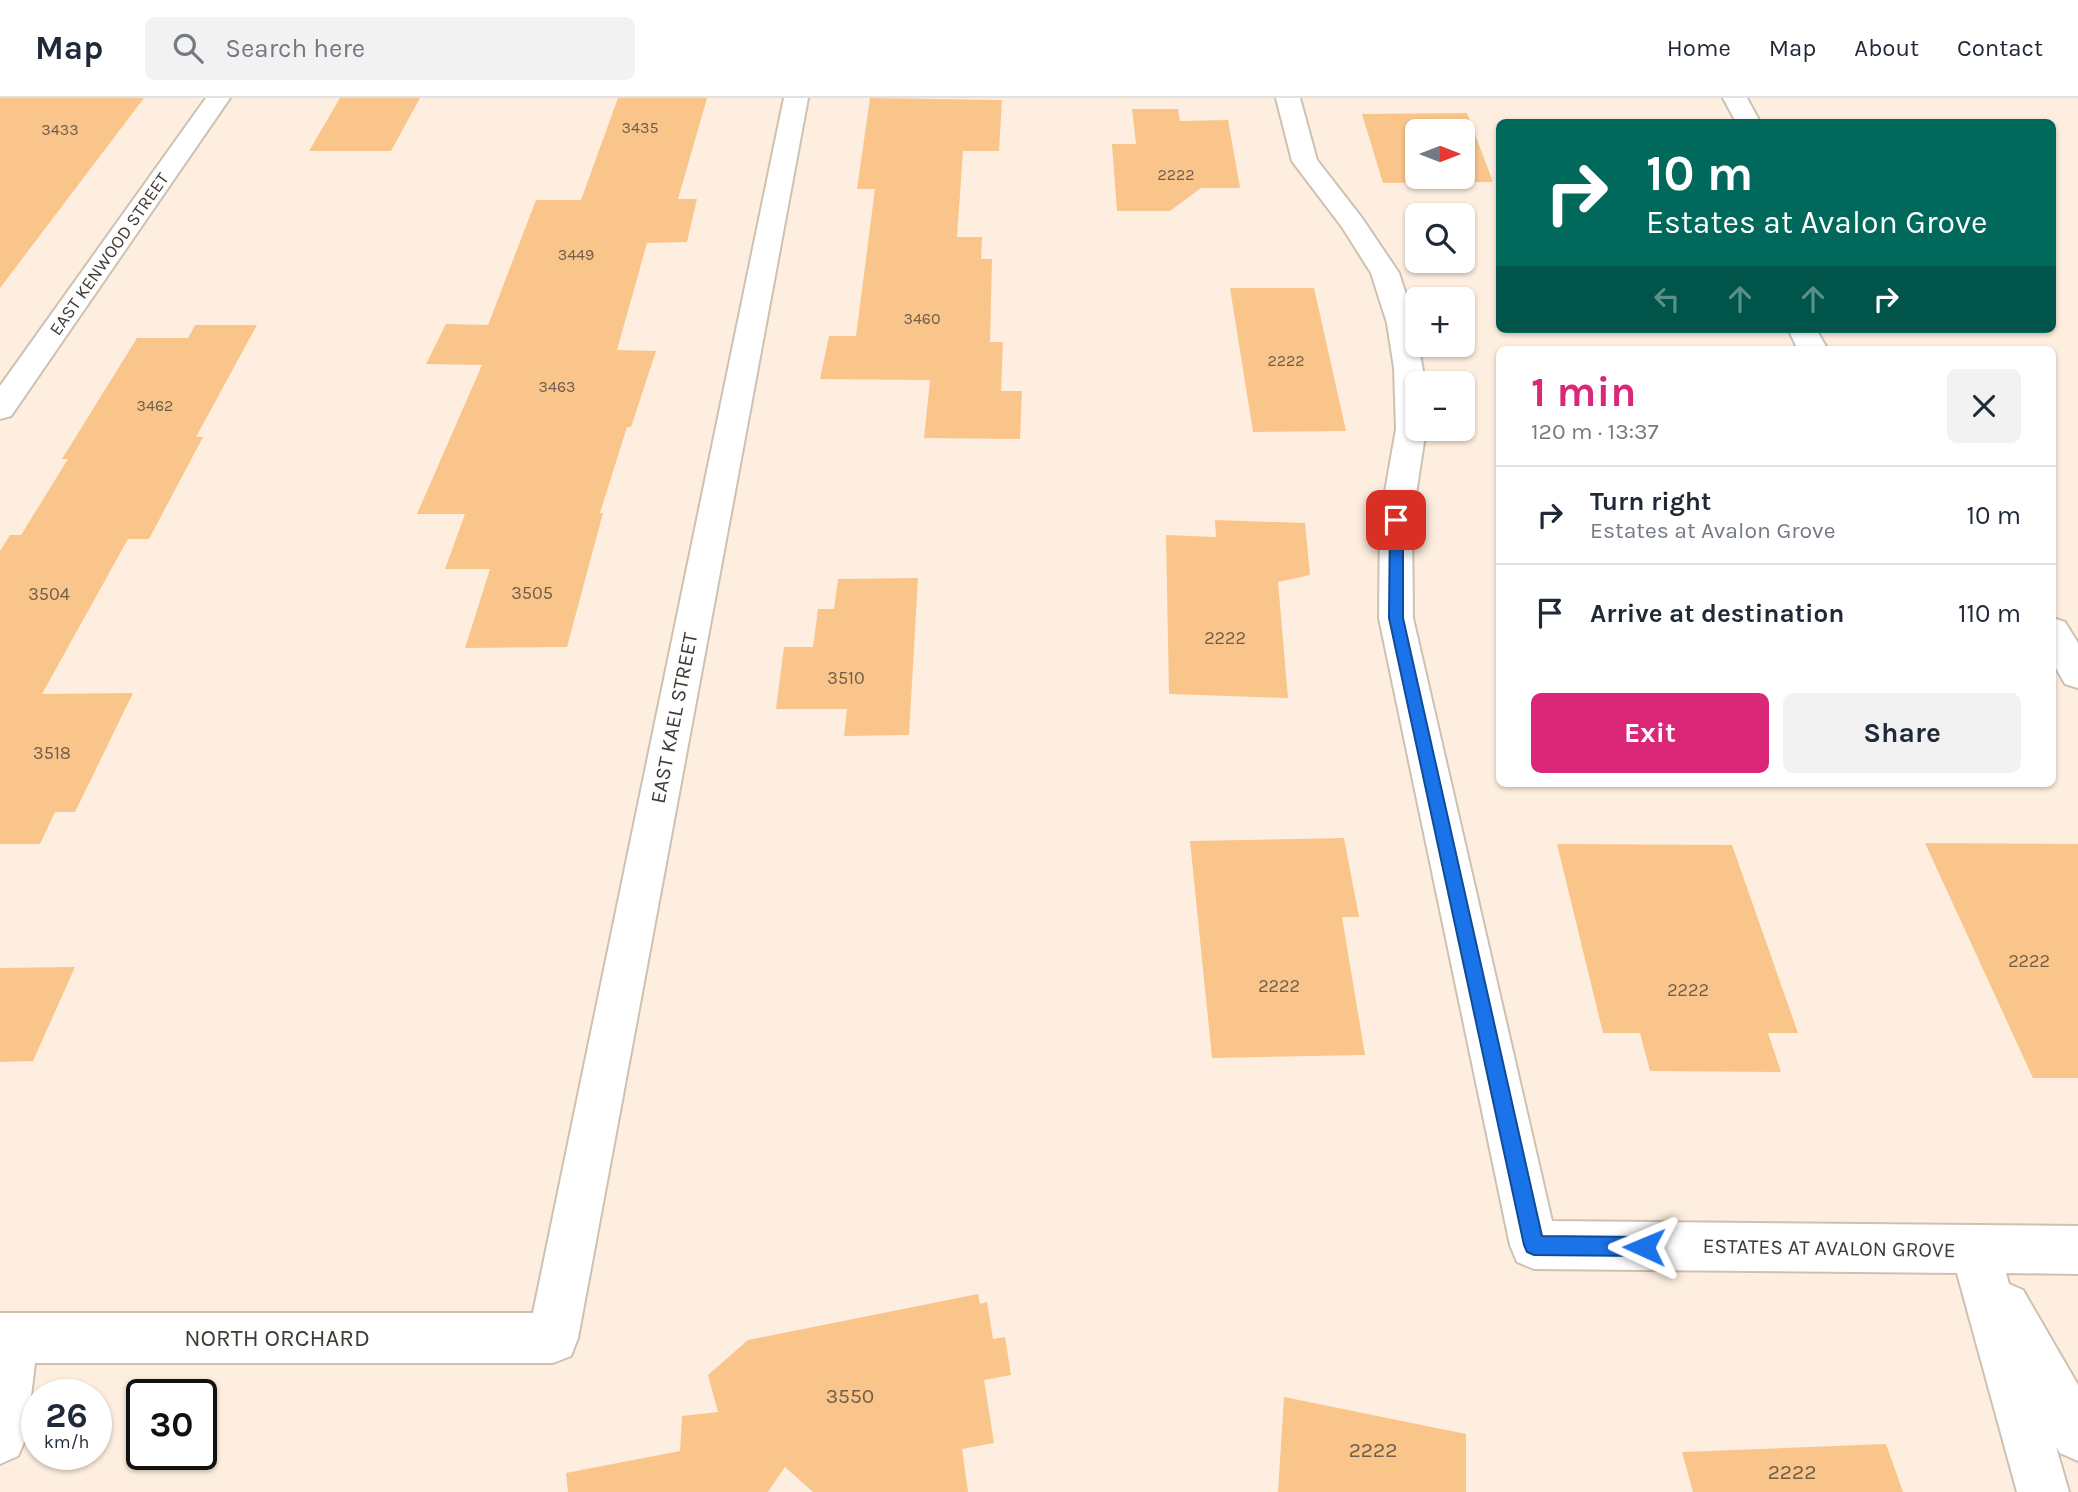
<!DOCTYPE html>
<html lang="en">
<head>
<meta charset="utf-8">
<style>
  body { margin:0; font-family:Karla,sans-serif; background:#f2f2f3; color:#1f2937; height:100vh; display:flex; flex-direction:column; font-size:26px; white-space:nowrap }
  * { box-sizing:border-box; margin:0 }
  p { font-size:23px; color:#747a83 }
  .icon { flex:none; width:38px; height:38px; fill:none; stroke:currentColor; stroke-width:2; stroke-linecap:round; stroke-linejoin:round }
  .map { position:relative; flex:1; overflow:hidden }
  .details { position:absolute; left:1496px; top:248px; width:560px; height:441px; display:flex; flex-direction:column; background:#fff; border-radius:10px; box-shadow:0 2px 5px #0004 }
  .details>* { flex:none }
  .banner { position:absolute; left:1496px; top:21px; width:560px; height:214px; border-radius:10px; box-shadow:0 2px 5px #0004; background:#00695c; color:#fff; overflow:hidden }
  .needle { width:46px; rotate:90deg }
  .controls { position:absolute; left:1405px; top:21px; display:grid; gap:14px }
  .controls a { display:grid; place-items:center; width:70px; height:70px; border-radius:10px; background:#fff; box-shadow:0 2px 5px #0004; font-size:35px }
  .speed { position:absolute; left:21px; top:1281px; display:flex; gap:14px; font-size:35px; font-weight:700; text-align:center }
  .speed>* { display:grid; place-content:center; width:91px; height:91px; border-radius:50%; background:#fff; box-shadow:0 2px 5px #0004; line-height:1 }
  .speed small { font-size:18px; font-weight:400 }
  .speed .limit { border:4px solid #111; border-radius:10px; background:#fff; color:#111 }
  .pin { position:absolute; display:grid; place-items:center; width:60px; height:60px; color:#fff; margin:-30px; border-radius:14px; box-shadow:0 4px 10px #0006 }
  .me { position:absolute; width:77px; margin:-38px; rotate:271deg; stroke-linejoin:round; filter:drop-shadow(0 0 5px #0008) }
  .turn { display:flex; align-items:center; gap:24px; height:147px; padding:0 35px; font-size:32px }
  .turn .icon { width:91px; height:91px; stroke-width:2.5 }
  .turn b { display:block; font-size:49px; line-height:60px }
  .lanes { display:flex; align-items:center; height:66px; padding:0 35px; background:#0003; justify-content:center; gap:35px; direction:ltr }
  .lanes .off { opacity:.35 }
  .round { display:grid; place-items:center; flex:none; width:74px; height:74px; border-radius:10px; background:#f2f2f3 }
  .head { display:flex; align-items:center; justify-content:space-between; height:119px; padding:0 35px }
  h1 { font-size:42px; font-weight:700; line-height:52px; color:#db2777 }
  .button { display:flex; gap:14px; margin-top:auto; padding:14px 35px }
  .button a { flex:1; height:80px; border-radius:10px; background:#db2777; color:#fff; font-size:28px; font-weight:700; line-height:80px; text-align:center }
  .button a+a { background:#f2f2f3; color:#1f2937 }
  ul { padding:0; list-style:none }
  li { display:flex; align-items:center; gap:21px; height:98px; padding:0 35px; border-top:2px solid #e0e1e3 }
  li div { flex:1 }
  li b { display:block; font-size:26px }
  li em { font-style:normal }
  header { display:flex; align-items:center; gap:42px; box-sizing:border-box; height:98px; padding:0 35px; background:#fff; border-bottom:2px solid #e0e1e3 }
  header strong { font-size:33px }
  nav { display:flex; gap:38px; margin-inline-start:auto; font-size:24px }
  .search { width:490px; height:63px; background:#f2f2f3; display:flex; align-items:center; gap:18px; box-sizing:border-box; padding:0 24px; border-radius:10px; color:#747a83; font-size:26px }
  .map>svg:first-child { display:block }
  .building { fill:#fac58b; fill-rule:evenodd }
  .lines { fill:none; stroke-linecap:round; stroke-linejoin:round }
  .minor-casing { stroke:#cfc1b2; stroke-width:4 }
  .minor { fill:#fff; fill-rule:evenodd }
  .route { fill:#1a73e8; stroke:#114b97; stroke-width:2 }
  .labels { text-anchor:middle; stroke-width:5; stroke-linejoin:round; paint-order:stroke }
  .far-number-label { font-size:16px; fill:#6e5e4a }
  .far-street-label { font-size:18px; fill:#403b35; stroke:#fefefe }
  .number-label { font-size:18px; fill:#6e5e4a }
  .street-label { font-size:21px; fill:#403b35; stroke:#fefefe }
  .near-number-label { font-size:21px; fill:#6e5e4a }
  .near-street-label { font-size:24px; fill:#403b35; stroke:#fefefe }
</style>
</head>
<body>
<header>
<strong>Map</strong>
<div class="search"><svg class="icon" aria-label="search" viewBox="0 0 24 24"><circle cx="10" cy="10" r="6"/><path d="M15 15l6 6"/></svg>Search here</div>
<nav><a>Home</a><a>Map</a><a>About</a><a>Contact</a></nav>
</header>
<div class="map">
<svg width="2078" height="1394" viewBox="0 0 2078 1394">
  <rect width="100%" height="100%" fill="#fdeedf"/>
  <path class="building" d="M0,0H144L0,190Z
    M340,0H420L391,53H309Z
    M618,0H707L678,101H697L687,144L647,145L617,252L656,253L631,329H627L600,415H603L567,549L465,550L490,471H445L465,416H417L482,267L426,266L446,226L488,227L536,102H581Z
    M870,0L1002,2L999,53H963L957,139H982L981,161H992L990,244H1003L1001,293H1022L1020,341L924,340L930,282L820,281L829,238H856L875,91H857Z
    M1132,11H1178L1180,23L1228,22L1240,90H1201L1170,113H1117L1112,46H1136Z
    M1467,15L1493,84L1383,85L1362,16ZM1418,33H1463V79H1418Z
    M1230,190H1314L1346,333L1253,334Z
    M195,227H257L196,339H203L149,441H128L42,596L133,595L75,714H55L40,746H0V453L10,437H21L68,361H62L137,240H188Z
    M1215,422L1305,425L1310,477L1278,484L1288,600L1169,596L1166,437L1216,439Z
    M918,480L909,637L844,638L847,611H776L784,549H813L818,511H834L838,481Z
    M1344,740L1359,819H1342L1365,957L1212,960L1190,743Z
    M1925,745L2078,746V980H2033Z
    M1557,746L1732,747L1798,935H1768L1781,974L1650,973L1640,935H1603Z
    M75,869L33,963L0,964V870Z
    M978,1196L980,1206L987,1204L993,1241L1005,1239L1011,1277L984,1282L994,1345L962,1351L968,1394H813L785,1369L768,1394H568L566,1375L680,1353L682,1318L718,1314L708,1277L748,1242Z
    M1284,1299L1466,1336V1394H1278Z
    M1886,1346L1903,1394H1693L1682,1354Z"/>
  <g class="lines">
    <defs>
      <path id="minor" d="M206,0H230L11,318L0,321V288Z
        M784,0H808L578,1240L571,1258L553,1265H35L26,1340L18,1358L0,1366V1215H533Z
        M1276,0H1300L1317,62L1362,120L1399,175L1415,225L1425,285H1418V331H1426L1412,422L1413,520L1552,1123L2078,1128V1176L2006,1175L2009,1186L2023,1192L2078,1287V1363L2060,1355L2056,1349L2069,1394H2017L1957,1175L1534,1171L1517,1164L1510,1147L1379,520L1380,422L1396,331L1394,270L1387,225L1371,175L1342,129L1292,63Z
        M1723,0H1747L1760,24H1736Z
        M1788,231H1816L1828,252H1798Z
        M2053,520L2065,524L2078,545V590L2065,586L2053,565Z"/>
    </defs>
    <use href="#minor" class="minor-casing"/>
    <use href="#minor" class="minor"/>
  </g>
  <path class="route" d="M1396,417L1403,422V520L1542,1138L1644,1139L1651,1142L1654,1149L1651,1156L1644,1158L1534,1157L1527,1154L1524,1147L1389,520L1390,422Z"/>
  <g class="labels">
    <g class="far-number-label">
      <text x="640" y="35">3435</text>
      <text x="60" y="37">3433</text>
      <text x="1176" y="82">2222</text>
      <text x="576" y="162">3449</text>
      <text x="922" y="226">3460</text>
      <text x="1286" y="268">2222</text>
      <text x="557" y="294">3463</text>
      <text x="155" y="313">3462</text>
    </g>
    <g class="far-street-label">
      <text transform="translate(109 156) rotate(-55)" y="6">EAST KENWOOD STREET</text>
    </g>
    <g class="number-label">
      <text x="532" y="501">3505</text>
      <text x="49" y="502">3504</text>
      <text x="1225" y="546">2222</text>
      <text x="846" y="586">3510</text>
      <text x="52" y="661">3518</text>
      <text x="2029" y="869">2222</text>
      <text x="1279" y="894">2222</text>
      <text x="1688" y="898">2222</text>
    </g>
    <g class="street-label">
      <text transform="translate(674 620) rotate(-79)" y="7">EAST KAEL STREET</text>
      <text transform="translate(1829 1150) rotate(1)" y="7">ESTATES AT AVALON GROVE</text>
    </g>
    <g class="near-number-label">
      <text x="850" y="1305">3550</text>
      <text x="1373" y="1359">2222</text>
      <text x="1792" y="1381">2222</text>
    </g>
    <g class="near-street-label">
      <text x="277" y="1248">NORTH ORCHARD</text>
    </g>
  </g>
</svg>
<div class="controls">
<a><svg class="needle" viewBox="-14 -14 28 28"><path d="M0-13l5 13h-10z" fill="#e53935"/><path d="M0 13l5-13h-10z" fill="#747a83"/></svg></a>
<a><svg class="icon" aria-label="search" viewBox="0 0 24 24"><circle cx="10" cy="10" r="6"/><path d="M15 15l6 6"/></svg></a>
<a>+</a>
<a>−</a>
</div>
<div class="speed"><div>26<small>km/h</small></div><div class="limit">30</div></div>
<div class="pin" style="left:1396px;top:422px;background:#d93025"><svg class="icon" aria-label="arrive" viewBox="0 0 24 24"><path d="M6 21V4h12l-3 4 3 4H6"/></svg></div>
<svg class="me" style="left:1644px;top:1149px" viewBox="-20 -20 40 40"><path d="M0-17L14 15 0 8-14 15z" fill="#1a73e8" stroke="#fff" stroke-width="4"/></svg>
<div class="banner">
<div class="turn"><svg class="icon" aria-label="right" viewBox="0 0 24 24"><path d="M7 20v-9h11M14 6l5 5-5 5"/></svg><div><b>10 m</b>Estates at Avalon Grove</div></div>
<div class="lanes"><svg class="icon off" aria-label="left" viewBox="0 0 24 24"><path d="M17 20v-9H6M10 6l-5 5 5 5"/></svg><svg class="icon off" aria-label="ahead" viewBox="0 0 24 24"><path d="M12 20V5M6 11l6-6 6 6"/></svg><svg class="icon off" aria-label="ahead" viewBox="0 0 24 24"><path d="M12 20V5M6 11l6-6 6 6"/></svg><svg class="icon" aria-label="right" viewBox="0 0 24 24"><path d="M7 20v-9h11M14 6l5 5-5 5"/></svg></div>
</div>
<section class="details">
<div class="head"><div><h1>1 min</h1><p>120 m · 13:37</p></div><a class="round"><svg class="icon" aria-label="close" viewBox="0 0 24 24"><path d="M6 6l12 12M18 6L6 18"/></svg></a></div>
<ul>
<li><svg class="icon" aria-label="right" viewBox="0 0 24 24"><path d="M7 20v-9h11M14 6l5 5-5 5"/></svg><div><b>Turn right</b><p>Estates at Avalon Grove</p></div><em>10 m</em></li>
<li><svg class="icon" aria-label="arrive" viewBox="0 0 24 24"><path d="M6 21V4h12l-3 4 3 4H6"/></svg><div><b>Arrive at destination</b></div><em>110 m</em></li>
</ul>
<div class="button"><a>Exit</a><a>Share</a></div>
</section>
</div>
</body>
</html>
